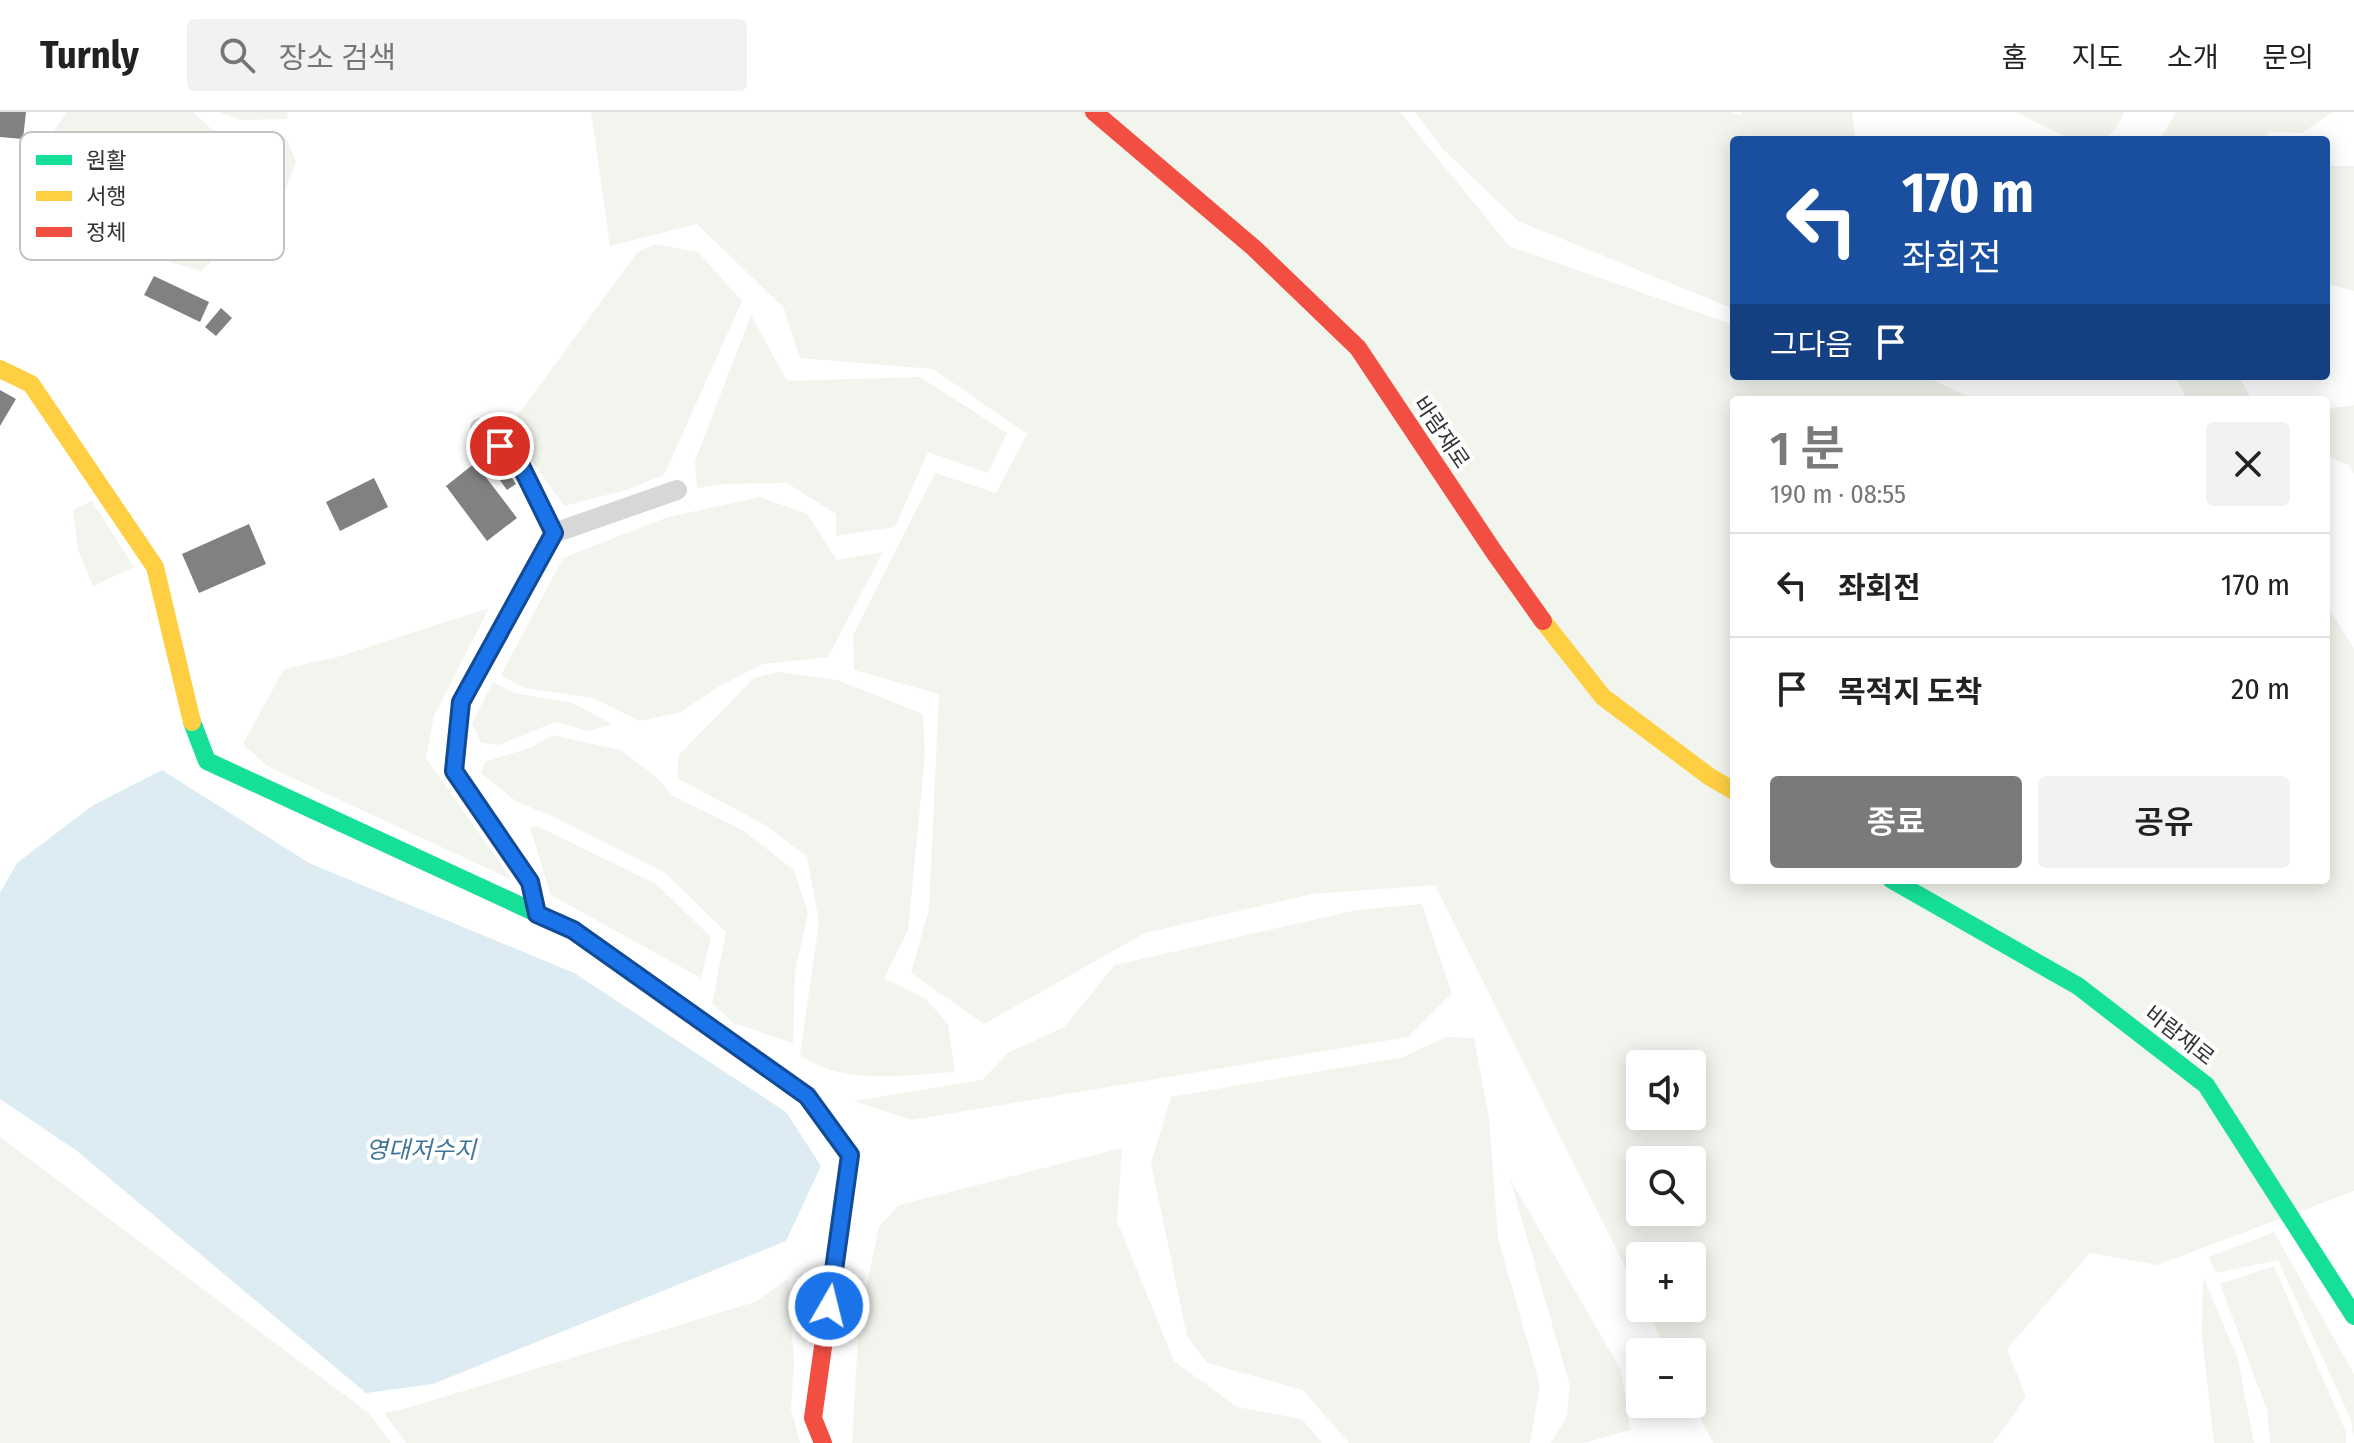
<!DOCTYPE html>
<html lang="ko">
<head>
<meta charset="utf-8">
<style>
  body { margin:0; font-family:"Fira Sans Condensed","Noto Sans KR",sans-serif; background:#f2f2f2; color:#222; height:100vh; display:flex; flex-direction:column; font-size:30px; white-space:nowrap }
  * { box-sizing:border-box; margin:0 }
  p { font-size:26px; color:#767676 }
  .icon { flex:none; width:44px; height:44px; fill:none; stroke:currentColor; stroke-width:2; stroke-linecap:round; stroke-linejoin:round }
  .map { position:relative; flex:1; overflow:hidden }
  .sheet { position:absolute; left:1730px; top:284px; width:600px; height:488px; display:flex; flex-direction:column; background:#fff; border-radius:8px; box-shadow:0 4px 20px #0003 }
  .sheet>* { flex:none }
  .banner { position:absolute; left:1730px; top:24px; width:600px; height:244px; border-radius:8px; box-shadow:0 4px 20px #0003; background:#1a4fa0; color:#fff; overflow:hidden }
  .fabs { position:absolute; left:1626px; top:938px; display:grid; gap:16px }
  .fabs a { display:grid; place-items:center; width:80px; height:80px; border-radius:8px; background:#fff; box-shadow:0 4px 20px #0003; font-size:40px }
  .pin { position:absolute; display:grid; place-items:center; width:68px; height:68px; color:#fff; margin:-34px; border:4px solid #fff; border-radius:50%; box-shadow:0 2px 8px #0007 }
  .me { position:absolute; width:88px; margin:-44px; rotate:8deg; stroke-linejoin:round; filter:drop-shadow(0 0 6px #0008) }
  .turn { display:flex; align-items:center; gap:28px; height:168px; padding:0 40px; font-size:36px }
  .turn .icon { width:104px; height:104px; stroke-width:2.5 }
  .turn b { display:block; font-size:56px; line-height:68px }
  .then { display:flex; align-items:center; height:76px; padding:0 40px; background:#0003; gap:16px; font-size:30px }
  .round { display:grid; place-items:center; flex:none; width:84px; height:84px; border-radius:8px; background:#f2f2f2 }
  .headline { display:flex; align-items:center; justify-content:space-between; height:136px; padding:0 40px }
  h1 { font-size:48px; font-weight:600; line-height:60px; color:#7a7a7a }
  .action { display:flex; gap:16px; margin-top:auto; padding:16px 40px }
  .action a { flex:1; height:92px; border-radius:8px; background:#7a7a7a; color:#fff; font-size:32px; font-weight:600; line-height:92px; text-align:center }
  .action a+a { background:#f2f2f2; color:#222 }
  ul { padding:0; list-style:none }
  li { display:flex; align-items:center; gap:24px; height:104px; padding:0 40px; border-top:2px solid #e0e0e0 }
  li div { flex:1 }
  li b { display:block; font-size:30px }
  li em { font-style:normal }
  header { display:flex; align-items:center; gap:48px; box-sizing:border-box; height:112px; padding:0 40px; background:#fff; border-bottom:2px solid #e0e0e0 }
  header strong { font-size:38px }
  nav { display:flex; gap:44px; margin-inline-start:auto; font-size:28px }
  .search { width:560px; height:72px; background:#f2f2f2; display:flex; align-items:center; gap:20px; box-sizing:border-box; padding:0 28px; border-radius:8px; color:#767676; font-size:30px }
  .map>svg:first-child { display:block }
  .green { fill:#f1f5ed; fill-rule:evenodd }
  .water { fill:#ddebf3 }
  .building { fill:#818181 }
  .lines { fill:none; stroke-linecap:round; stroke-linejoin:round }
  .lane { stroke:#d7d7d7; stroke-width:20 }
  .fast { stroke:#16e098; stroke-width:18 }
  .slow { stroke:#ffcf43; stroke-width:18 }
  .jam { stroke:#f24e42; stroke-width:18 }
  .route-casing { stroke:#114b97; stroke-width:20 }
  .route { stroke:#1a73e8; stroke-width:14 }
  .labels { text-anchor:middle; stroke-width:8; stroke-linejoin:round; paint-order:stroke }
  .street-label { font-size:22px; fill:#333; stroke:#fff }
  .water-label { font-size:24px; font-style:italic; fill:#3f7597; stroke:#fff }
  .key { fill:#fff; stroke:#c2c2c2; stroke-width:2 }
  .key-label { font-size:22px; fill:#333 }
</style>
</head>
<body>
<header>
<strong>Turnly</strong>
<div class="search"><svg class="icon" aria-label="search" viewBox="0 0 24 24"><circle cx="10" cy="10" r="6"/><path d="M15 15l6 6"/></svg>장소 검색</div>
<nav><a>홈</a><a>지도</a><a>소개</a><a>문의</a></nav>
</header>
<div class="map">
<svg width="2354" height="1331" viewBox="0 0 2354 1331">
  <rect width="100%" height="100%" fill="#fff"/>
  <path class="green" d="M67,0H193L217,22L286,25L296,50L286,77L201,159L166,149L63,106L46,72L51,23Z
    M220,0H287L288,7L240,8Z
    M591,0H1400L1509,134L1734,213V264H1931L1936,270L1978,288H1734V768H2326V492L2354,536V1079L2157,1153L2090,1141L2007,1237L2026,1285L1993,1331H1713L1692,1289V1240H1668L1646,1196H1692V1144H1640V1185L1435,773L1312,782L1145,821L984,912L911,861L929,797L939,582L854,558L853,523L935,361L996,381L1027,322L933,257L800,246L784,196L697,112L610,134ZM1640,952H1692V1004H1640ZM1640,1048H1692V1100H1640Z
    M1415,0H1730L1742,3V0H1852L1856,28H1734V197L1518,109L1443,37Z
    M2016,0H2124C2106,55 2050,17 2016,0Z
    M2176,0H2333L2302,21L2269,20L2263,28H2160Z
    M2326,54H2354V179L2326,171Z
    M655,132L698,140L742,189L664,363L626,378L564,394L508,316L638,140Z
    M751,203L787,269L920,265L1007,321L988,361L928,340L895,415L836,424V402L787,371L724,372L697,376L695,349Z
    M2175,264H2239L2252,288H2187Z
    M2354,293V362L2349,353L2326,344V297Z
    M760,385L807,402L837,448L883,440L828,545L763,552L718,575L681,600L640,609L593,586L524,576L501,563L563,446L668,405Z
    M92,389L134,455L93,474L78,438L73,398Z
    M489,496L434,604L426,646L512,768L267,654L243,632L284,557L337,545Z
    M779,560L837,568L923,602L925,644L908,818L884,866L926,887L948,912L955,960C905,963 844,974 800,943L819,810L807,745L765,713L677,666L679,643L754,566Z
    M493,570L514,581L572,591L612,612L589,619L555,610L499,633L481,631L472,611Z
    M552,623L620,638L654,663L673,684L742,718L794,758L808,801L795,860L793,931L733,911L712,891L726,820L664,760L552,704L517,690L481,661L485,650L535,634Z
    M537,714L656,772L711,825L701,866L551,783L530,716Z
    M1422,792L1452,881L1408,925L912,1008L854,989L982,968L1008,941L1064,915L1115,853L1357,798Z
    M1446,925L1474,926L1489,1006L1498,1126L1540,1273L1530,1331H1349L1303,1278L1207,1251L1187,1224L1151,1051L1171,985L1403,945Z
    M0,1025L369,1301L391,1331H0Z
    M1122,1036L1117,1109L1174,1249L1237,1295L1302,1307L1322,1331H852L859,1210L879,1115L899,1093Z
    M1510,1067L1621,1258L1630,1318L1584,1331H1551L1567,1304L1570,1274Z
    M2274,1120L2354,1262V1327L2351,1308L2278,1148L2216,1161L2209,1145Z
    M2274,1154L2346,1320V1331H2270L2267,1298L2220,1172Z
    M2203,1165L2238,1247L2254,1331H2214L2202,1224Z
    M788,1167L794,1252L791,1297L800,1331H406L384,1301L404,1297L755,1190Z"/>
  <path class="water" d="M162,658L309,751L574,861L786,1000L821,1054L786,1129L433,1272L366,1281L77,1039L0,987V781L17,751L92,694Z"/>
  <path class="building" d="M0,0H26L23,27L0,25Z
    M154,164L209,190L200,210L144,183Z
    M221,196L232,206L216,224L205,215Z
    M0,278L16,287L0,314Z
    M475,351L517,406L487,429L446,374Z
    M506,357L516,372L507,378L497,364Z
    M374,366L388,395L340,419L326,390Z
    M249,412L266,452L199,481L182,442Z"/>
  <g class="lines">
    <path class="lane" d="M480,316L520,352L554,421L461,590L454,659L530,770L537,802
      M554,421L677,378"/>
    <path class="fast" d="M192,610L207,649L573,818L656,877
      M1892,768L2078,874L2206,973L2354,1204"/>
    <path class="slow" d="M0,257L31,272L155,455L192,610
      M1543,509L1603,585L1710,665L1734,679"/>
    <path class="jam" d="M1094,0L1254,136L1358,236L1494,440L1543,509
      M656,877L807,984L850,1043L813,1306L823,1331"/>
  </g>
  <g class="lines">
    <defs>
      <path id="route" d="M500,334L520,352L554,421L461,590L454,659L530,770L537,802L573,818L807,984L850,1043L829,1194"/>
    </defs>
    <use href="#route" class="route-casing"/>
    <use href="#route" class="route"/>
  </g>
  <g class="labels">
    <g class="street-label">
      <text transform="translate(1442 320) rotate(56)" y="8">바람재로</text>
      <text transform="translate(2180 923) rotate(38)" y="8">바람재로</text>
    </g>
    <g class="water-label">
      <text x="421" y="1046">영대저수지</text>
    </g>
  </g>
  <rect x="20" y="20" width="264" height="128" rx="12" class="key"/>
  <rect x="36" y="43" width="36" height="10" fill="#16e098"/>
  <rect x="36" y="79" width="36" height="10" fill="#ffcf43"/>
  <rect x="36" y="115" width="36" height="10" fill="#f24e42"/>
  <g class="key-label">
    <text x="86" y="56">원활</text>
    <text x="86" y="92">서행</text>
    <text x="86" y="128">정체</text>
  </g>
</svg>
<div class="fabs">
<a><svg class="icon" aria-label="sound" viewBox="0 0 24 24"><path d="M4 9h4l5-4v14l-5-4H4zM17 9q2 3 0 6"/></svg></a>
<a><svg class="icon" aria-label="search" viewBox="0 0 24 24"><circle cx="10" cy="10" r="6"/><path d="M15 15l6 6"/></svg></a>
<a>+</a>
<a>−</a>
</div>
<div class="pin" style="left:500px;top:334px;background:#d93025"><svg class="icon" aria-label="arrive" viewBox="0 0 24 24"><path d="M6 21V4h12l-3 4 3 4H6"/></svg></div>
<svg class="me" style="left:829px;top:1194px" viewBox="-20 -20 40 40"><circle r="17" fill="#1a73e8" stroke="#fff" stroke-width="3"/><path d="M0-11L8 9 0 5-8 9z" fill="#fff"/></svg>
<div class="banner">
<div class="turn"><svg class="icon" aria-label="left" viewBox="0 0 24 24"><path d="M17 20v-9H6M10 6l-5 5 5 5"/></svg><div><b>170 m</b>좌회전</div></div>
<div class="then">그다음<svg class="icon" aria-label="arrive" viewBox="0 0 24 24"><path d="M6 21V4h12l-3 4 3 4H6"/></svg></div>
</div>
<section class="sheet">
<div class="headline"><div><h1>1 분</h1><p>190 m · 08:55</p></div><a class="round"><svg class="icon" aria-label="close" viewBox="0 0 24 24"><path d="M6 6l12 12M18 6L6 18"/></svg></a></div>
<ul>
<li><svg class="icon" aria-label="left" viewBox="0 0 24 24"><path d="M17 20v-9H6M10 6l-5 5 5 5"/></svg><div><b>좌회전</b></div><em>170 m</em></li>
<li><svg class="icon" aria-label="arrive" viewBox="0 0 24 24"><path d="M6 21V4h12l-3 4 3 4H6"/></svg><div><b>목적지 도착</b></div><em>20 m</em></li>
</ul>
<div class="action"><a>종료</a><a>공유</a></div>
</section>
</div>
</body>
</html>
